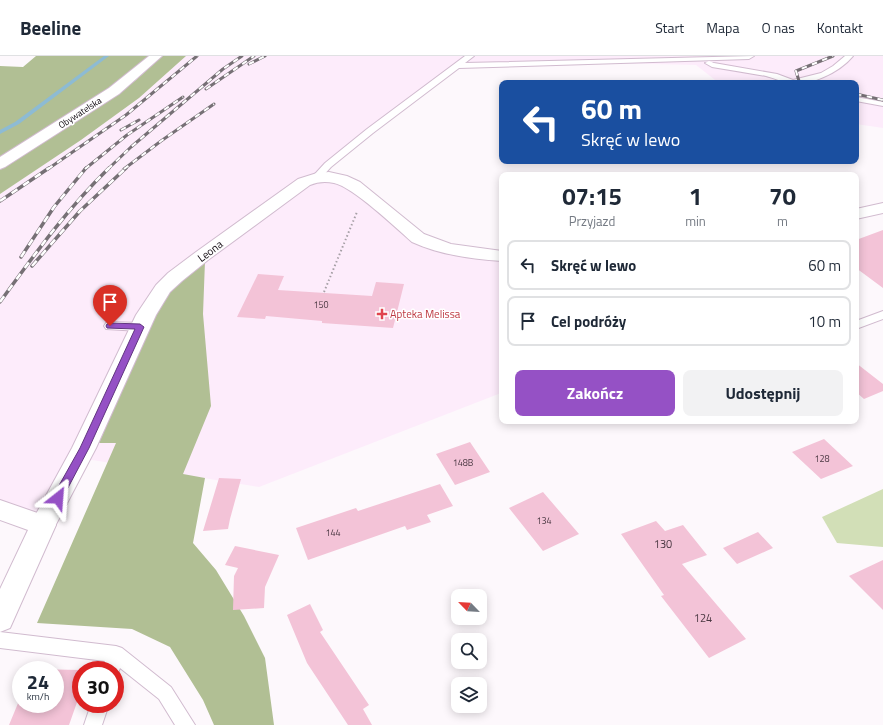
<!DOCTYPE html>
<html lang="pl">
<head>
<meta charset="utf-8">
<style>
  body { margin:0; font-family:"Titillium Web",sans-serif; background:#f2f2f3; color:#1f2937; height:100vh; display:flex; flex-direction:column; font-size:15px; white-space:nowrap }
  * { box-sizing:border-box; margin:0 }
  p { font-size:13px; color:#747a83 }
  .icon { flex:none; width:22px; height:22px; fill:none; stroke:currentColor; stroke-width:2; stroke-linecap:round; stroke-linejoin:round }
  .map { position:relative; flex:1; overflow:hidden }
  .details { position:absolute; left:499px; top:116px; width:360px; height:252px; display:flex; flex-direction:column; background:#fff; border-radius:8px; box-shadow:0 2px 10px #0003 }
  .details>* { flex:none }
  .hud { position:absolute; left:499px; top:24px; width:360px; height:84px; border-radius:8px; box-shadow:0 2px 10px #0003; background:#1a4fa0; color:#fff; overflow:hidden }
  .needle { width:26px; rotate:295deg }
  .buttons { position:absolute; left:451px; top:533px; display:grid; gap:8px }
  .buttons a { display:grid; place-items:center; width:36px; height:36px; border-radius:8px; background:#fff; box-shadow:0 2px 10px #0003; font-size:20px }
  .speed { position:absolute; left:12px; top:605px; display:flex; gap:8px; font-size:20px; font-weight:700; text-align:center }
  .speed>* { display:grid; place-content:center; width:52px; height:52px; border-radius:50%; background:#fff; box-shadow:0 2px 10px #0003; line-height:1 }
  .speed small { font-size:10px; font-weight:400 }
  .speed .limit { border:6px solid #d22; background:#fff; color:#111 }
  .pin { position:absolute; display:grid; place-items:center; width:34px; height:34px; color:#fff; margin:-41px -17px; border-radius:50% 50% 50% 0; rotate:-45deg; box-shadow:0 0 4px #0007 }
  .pin .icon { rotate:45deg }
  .me { position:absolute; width:44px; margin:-22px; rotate:28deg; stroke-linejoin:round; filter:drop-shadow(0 0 3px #0008) }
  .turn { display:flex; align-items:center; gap:14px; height:84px; padding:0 16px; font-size:18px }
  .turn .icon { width:52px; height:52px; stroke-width:2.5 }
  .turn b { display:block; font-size:28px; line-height:34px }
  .eta { display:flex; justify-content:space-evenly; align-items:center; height:68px; text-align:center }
  .eta b { font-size:24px; font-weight:700; line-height:28px }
  .cta { display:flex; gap:8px; margin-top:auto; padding:8px 16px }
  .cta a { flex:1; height:46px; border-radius:8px; background:#9551c5; color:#fff; font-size:16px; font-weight:700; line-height:46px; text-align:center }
  .cta a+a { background:#f2f2f3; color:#1f2937 }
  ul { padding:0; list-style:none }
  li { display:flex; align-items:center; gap:12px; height:50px; margin:0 8px 6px; padding:0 8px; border:2px solid #e0e1e3; border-radius:8px }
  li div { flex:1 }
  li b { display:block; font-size:15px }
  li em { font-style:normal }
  header { display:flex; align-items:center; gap:24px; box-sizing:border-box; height:56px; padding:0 20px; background:#fff; border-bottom:1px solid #e0e1e3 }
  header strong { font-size:19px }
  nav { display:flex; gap:22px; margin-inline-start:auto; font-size:14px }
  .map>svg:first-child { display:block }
  .built { fill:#fdecfb }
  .green { fill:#d2dfb7 }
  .forest { fill:#b1bf94 }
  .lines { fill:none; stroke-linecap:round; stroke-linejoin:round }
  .stream { fill:#8dbbd4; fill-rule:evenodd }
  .building { fill:#f3c3d7 }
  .lane-casing { stroke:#d1bbcf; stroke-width:2 }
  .street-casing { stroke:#d1bbcf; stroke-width:2 }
  .secondary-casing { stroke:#d1bbcf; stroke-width:2 }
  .path { stroke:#a6a0a6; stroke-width:2; stroke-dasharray:1.5 2.5; stroke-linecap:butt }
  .lane { fill:#fff; fill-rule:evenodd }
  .street { fill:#fff; fill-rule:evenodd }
  .secondary { fill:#fff; fill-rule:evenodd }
  .rail-far1-casing { stroke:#767075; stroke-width:3 }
  .rail-casing { stroke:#767075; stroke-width:3.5 }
  .rail-far1 { stroke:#fff; stroke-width:2; stroke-dasharray:5.5; stroke-linecap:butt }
  .rail { stroke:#fff; stroke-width:2.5; stroke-dasharray:7; stroke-linecap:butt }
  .route { fill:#9551c5; stroke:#613580 }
  .health-dot { fill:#e0444e; stroke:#fff; stroke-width:1.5 }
  .labels { text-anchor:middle; stroke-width:3; stroke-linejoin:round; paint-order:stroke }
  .far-street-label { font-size:9px; fill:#110a11; stroke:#fff }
  .number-label { font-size:9px; fill:#4a3842 }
  .street-label { font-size:11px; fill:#110a11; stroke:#fff }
  .health-label { font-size:11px; fill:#be3a42; stroke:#fff; text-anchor:start }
  .near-number-label { font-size:11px; fill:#4a3842 }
</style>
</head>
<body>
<header>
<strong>Beeline</strong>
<nav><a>Start</a><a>Mapa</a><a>O nas</a><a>Kontakt</a></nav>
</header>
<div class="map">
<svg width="883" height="669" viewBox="0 0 883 669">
  <rect width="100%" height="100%" fill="#fdf8fc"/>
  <path class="built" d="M186,0H883V72L856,68V27H719L696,9L566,6L455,10L317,121H333L418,182L502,201L501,337L259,431L86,403L43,469L0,454V138L81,84L139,42Z"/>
  <path class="green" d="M883,433V491L837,487L822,461Z"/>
  <path class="forest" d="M36,0H156L0,108V10L23,11Z
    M162,0H186L139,42L81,84L0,138V114L136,24Z
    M205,205L203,258L211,350L183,418L205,422L193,487L216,514L244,560L265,602L274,669H214L203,644L170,591L132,573L37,567L116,387H99L152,264L173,230Z"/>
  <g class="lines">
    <path class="stream" d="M104,0H109L19,68L0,78V74L15,66Z"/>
  </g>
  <path class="building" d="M883,174V232L856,212V184Z
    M258,218L284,220L278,234L372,240L376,226L404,228L393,272L322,267V265L266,260L265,263L237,261Z
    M856,307L883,328V335L864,343L856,336Z
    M824,383L853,410L821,423L792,396Z
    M470,386L490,416L455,429L436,398Z
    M219,422L241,423L230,463L228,473L203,475Z
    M440,428L453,450L427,459L431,466L407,474L405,470L308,504L296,472L356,452L358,455Z
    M543,436L579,478L543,495L509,452Z
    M656,465L665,475L683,469L707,499L682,508L746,583L709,602L661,540L664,539L621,478Z
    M758,476L773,492L737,508L723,492Z
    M235,490L279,499L265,531L264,552L233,554L234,520L238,512L225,509Z
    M883,504V554L849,520Z
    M310,548L323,574L320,576L369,649L363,653L372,669H348L307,607L287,559Z
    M32,613L81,614V635L69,669H9L21,640V648H55V614Z"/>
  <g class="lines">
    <defs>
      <path id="lane" d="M465,0H474L465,7L754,0L749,3L459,12L373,77L331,111L320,123H314L312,121L314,119L325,107L367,73Z
        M845,0H853C840,16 808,32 787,27C780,25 774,22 766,20C748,17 730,14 712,11L705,7L709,5L714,7L777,18L793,24L821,17L833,10Z
        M856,41L883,46V50L856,45Z
        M883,255V263L856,273V265Z
        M110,266L140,267L144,268L146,271L144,274L140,275L106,273L104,270L106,267Z
        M0,576L116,590L122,592L171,631L195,669H175L159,643L120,612L117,620L115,621V614H102L105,605L0,592Z
        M91,648H109L102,669H84Z"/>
      <path id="street" d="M149,0H162L119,38L5,111L0,113V101L109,32Z
        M329,116L347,120L360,126L424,178L451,188L502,195V205C471,203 441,199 412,186C395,171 353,131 334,127C325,125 317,126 310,129L208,204L182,225L170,236L156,259L96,392L52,476L43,479L34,476L30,469L72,392L136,259L156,229L168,217L196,196L298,123L317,117Z
        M883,147V157L856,163V153Z"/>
      <path id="secondary" d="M0,444L52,462L56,469L10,572L0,576V533L28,474L0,464Z"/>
    </defs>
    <use href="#lane" class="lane-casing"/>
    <use href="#street" class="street-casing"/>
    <use href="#secondary" class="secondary-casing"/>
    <path class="path" d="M324,236L357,156"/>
    <use href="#lane" class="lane"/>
    <use href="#street" class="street"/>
    <use href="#secondary" class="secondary"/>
    <defs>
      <path id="rail-far1" d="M249,8L265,0
        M804,27L799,25L796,15L833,0
        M206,33L254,0
        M856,38L883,44
        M121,74L139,64
        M48,113L126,59L197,0
        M85,113L127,79L183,41
        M108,113L131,91L223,13L242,0
        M124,113L161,85L214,48"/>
      <path id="rail" d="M0,145L49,112
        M21,201L54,151L86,112
        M32,210L80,155L126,112
        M0,246C34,199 67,153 109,112"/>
    </defs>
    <use href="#rail-far1" class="rail-far1-casing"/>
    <use href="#rail" class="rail-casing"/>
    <use href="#rail-far1" class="rail-far1"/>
    <use href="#rail" class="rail"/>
  </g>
  <path class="route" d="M110,267L140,268L144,271L89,392L61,445H54L52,442L80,392L135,273L107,272L106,270L107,268Z"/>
  <path class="health-dot" d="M380 252h4v4h4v4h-4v4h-4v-4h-4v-4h4z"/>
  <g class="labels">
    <g class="far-street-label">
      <text transform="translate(80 57) rotate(-33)" y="3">Obywatelska</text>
    </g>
    <g class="number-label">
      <text x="321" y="252">150</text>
      <text x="822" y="406">128</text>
      <text x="463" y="410">148B</text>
      <text x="544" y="468">134</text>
      <text x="333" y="480">144</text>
    </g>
    <g class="street-label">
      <text transform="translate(210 195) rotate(-37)" y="4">Leona</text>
    </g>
    <g class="health-label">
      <text x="390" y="262">Apteka Melissa</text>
    </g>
    <g class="near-number-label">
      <text x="663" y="492">130</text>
      <text x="703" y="566">124</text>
    </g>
  </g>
</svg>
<div class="buttons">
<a><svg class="needle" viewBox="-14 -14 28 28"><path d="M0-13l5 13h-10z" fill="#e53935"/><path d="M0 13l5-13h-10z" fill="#747a83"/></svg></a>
<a><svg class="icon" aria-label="search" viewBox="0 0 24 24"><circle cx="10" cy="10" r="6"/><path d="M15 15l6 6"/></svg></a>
<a><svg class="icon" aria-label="layers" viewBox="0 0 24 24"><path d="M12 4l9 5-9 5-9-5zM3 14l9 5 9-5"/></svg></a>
</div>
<div class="speed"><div>24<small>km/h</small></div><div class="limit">30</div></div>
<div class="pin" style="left:110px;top:270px;background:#d93025"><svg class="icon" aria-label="arrive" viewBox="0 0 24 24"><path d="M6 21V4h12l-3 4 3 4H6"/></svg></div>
<svg class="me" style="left:58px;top:442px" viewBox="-20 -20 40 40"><path d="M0-17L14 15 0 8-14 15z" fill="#9551c5" stroke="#fff" stroke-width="4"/></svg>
<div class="hud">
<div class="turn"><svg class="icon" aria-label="left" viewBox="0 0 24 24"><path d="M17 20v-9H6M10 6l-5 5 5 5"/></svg><div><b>60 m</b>Skręć w lewo</div></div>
</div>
<section class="details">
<div class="eta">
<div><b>07:15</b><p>Przyjazd</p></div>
<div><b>1</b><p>min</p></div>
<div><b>70</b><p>m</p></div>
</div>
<ul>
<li><svg class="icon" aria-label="left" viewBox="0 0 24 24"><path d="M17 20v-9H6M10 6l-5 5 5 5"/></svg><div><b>Skręć w lewo</b></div><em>60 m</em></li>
<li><svg class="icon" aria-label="arrive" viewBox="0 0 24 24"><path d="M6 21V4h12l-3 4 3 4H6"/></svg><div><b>Cel podróży</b></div><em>10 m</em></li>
</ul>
<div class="cta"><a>Zakończ</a><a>Udostępnij</a></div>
</section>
</div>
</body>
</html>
